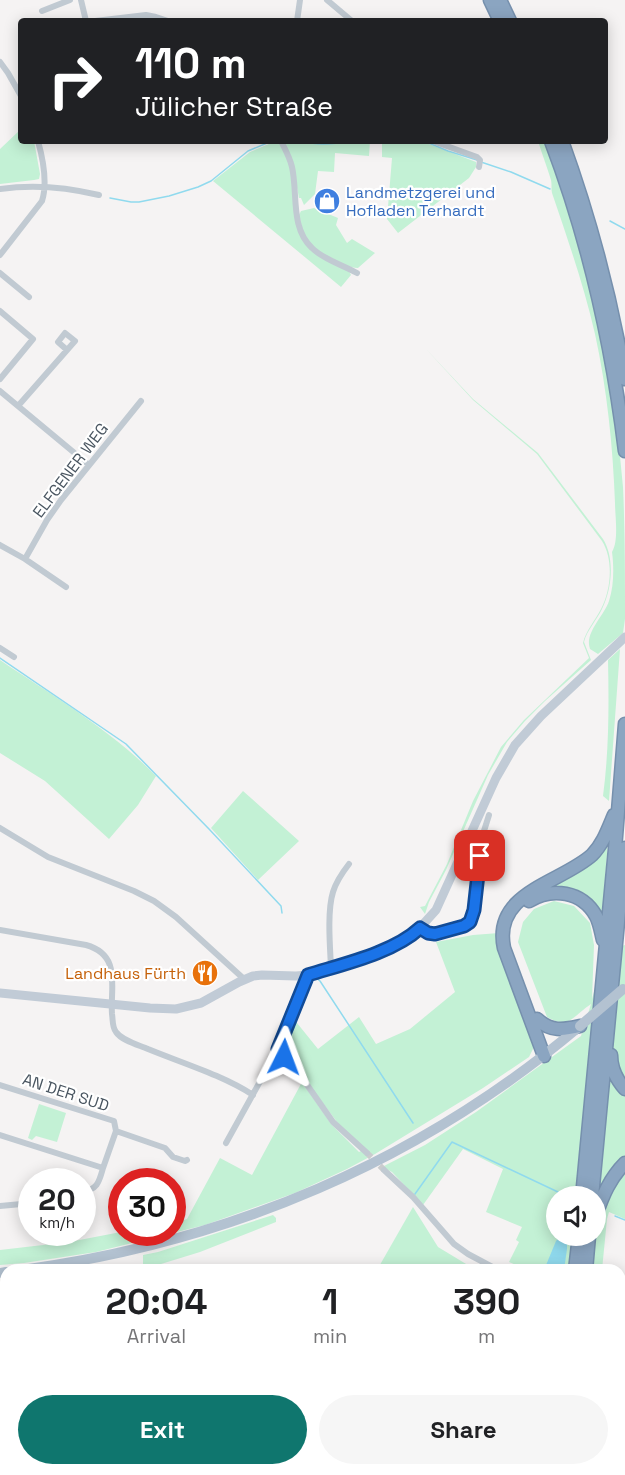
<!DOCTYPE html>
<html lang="en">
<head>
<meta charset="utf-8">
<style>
  body { margin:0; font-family:"Space Grotesk",sans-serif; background:#f6f6f6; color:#202124; height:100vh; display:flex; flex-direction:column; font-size:22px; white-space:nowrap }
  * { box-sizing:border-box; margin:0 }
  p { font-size:20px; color:#757577 }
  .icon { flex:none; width:33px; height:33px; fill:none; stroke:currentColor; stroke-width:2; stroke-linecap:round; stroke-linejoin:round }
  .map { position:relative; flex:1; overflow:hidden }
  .panel { position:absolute; left:0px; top:1264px; width:626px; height:212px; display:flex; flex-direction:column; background:#fff; border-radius:18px 18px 0 0; box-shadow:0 3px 15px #0003 }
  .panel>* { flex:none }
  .guide { position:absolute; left:18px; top:18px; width:590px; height:126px; border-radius:6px; box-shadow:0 3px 15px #0003; background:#202124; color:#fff; overflow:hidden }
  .tools { position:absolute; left:546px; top:1186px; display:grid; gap:12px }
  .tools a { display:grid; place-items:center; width:60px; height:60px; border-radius:50%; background:#fff; box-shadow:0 3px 15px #0003; font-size:30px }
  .speed { position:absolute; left:18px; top:1168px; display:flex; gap:12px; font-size:30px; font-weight:700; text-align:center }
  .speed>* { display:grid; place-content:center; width:78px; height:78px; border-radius:50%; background:#fff; box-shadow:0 3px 15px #0003; line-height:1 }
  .speed small { font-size:15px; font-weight:400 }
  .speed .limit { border:9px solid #d22; background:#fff; color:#111 }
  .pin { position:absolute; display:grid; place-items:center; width:51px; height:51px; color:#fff; margin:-26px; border-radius:12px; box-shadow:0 3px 9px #0006 }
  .me { position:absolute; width:66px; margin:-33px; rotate:3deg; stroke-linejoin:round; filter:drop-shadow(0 0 4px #0008) }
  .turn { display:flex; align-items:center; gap:21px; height:126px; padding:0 18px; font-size:27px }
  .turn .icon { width:78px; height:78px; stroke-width:2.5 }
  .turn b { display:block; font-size:42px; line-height:51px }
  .eta { display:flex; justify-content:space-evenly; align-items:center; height:102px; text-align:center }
  .eta b { font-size:36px; font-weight:800; line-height:42px }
  .action { display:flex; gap:12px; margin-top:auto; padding:12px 18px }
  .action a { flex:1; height:69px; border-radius:36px; background:#0f766e; color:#fff; font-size:24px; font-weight:800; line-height:69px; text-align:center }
  .action a+a { background:#f6f6f6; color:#202124 }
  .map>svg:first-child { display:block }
  .green { fill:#c3f1d5; fill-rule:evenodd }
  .water { fill:#90daee }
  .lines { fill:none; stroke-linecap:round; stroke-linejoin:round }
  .stream { stroke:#90daee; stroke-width:1.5 }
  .street-tunnel { stroke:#caccce; stroke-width:6; stroke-dasharray:6 3; stroke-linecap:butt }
  .highway-casing { stroke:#7690ad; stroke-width:15 }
  .street { stroke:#c1cad2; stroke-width:6 }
  .secondary { stroke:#c1cbd6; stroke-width:9 }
  .primary { stroke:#b3c2d1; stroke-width:10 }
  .highway { stroke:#8ba5c1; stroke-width:12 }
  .primary-bridge { stroke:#b3c2d1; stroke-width:10 }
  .route-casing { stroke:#114b97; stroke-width:15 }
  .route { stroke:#1a73e8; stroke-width:10 }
  .labels { text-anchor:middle; stroke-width:4.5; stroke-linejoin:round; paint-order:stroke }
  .shop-label { font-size:16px; fill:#366cbe; stroke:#fff; text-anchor:start }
  .street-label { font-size:16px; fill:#4a5661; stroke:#fff }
  .food-label { font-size:16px; fill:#c56008; stroke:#fff; text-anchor:end }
</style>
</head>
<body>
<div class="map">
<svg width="625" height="1475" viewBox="0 0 625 1475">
  <rect width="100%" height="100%" fill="#f5f3f3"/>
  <path class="green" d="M21,129V141H34L40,174L39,179L34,180L0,184V149Z
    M276,141H279L291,168L296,217L306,244L349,271L351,275L341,287L213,181L250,152Z
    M284,141H370L369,156L335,153L334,172L318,171L315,194L304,205L301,198H299L292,161Z
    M382,141H421L476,162V167L469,178L398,233L387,219L392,158L382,157Z
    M538,141H544C586,252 613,369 623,487C625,531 625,575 625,619L623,633L598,654L590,649C584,633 604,616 609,601C614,586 614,567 612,552C619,541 615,516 615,503C613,447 607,389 595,334C584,286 568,240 552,193C551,189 552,185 551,180C547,167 542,154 538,141Z
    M314,208L338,218L336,225L347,243L352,239L375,253L358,268C345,268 312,250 306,238C302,231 301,222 299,215L301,211Z
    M426,349L473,399L538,453L603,539C615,558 612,589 602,609C597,620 587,630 584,642L591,660L545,701L525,721L507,742L488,775L446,870L429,902L425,914L420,907L425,906L447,864L473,801L501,747L524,720L589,658L583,643C586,630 595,621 601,609C611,590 614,560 602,541L537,454L473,400Z
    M620,649L609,801L603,796C609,751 609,706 608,660Z
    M0,660C53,696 111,730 156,776L138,805L109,839L45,781L0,753Z
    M243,791L299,841L258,880L211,828Z
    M608,842L602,918L549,888L578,873L597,859Z
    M554,901L574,906L590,923L594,945L592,999L605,951L625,945V1219L609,1212L607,1219L602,1270H513L516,1265L509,1262L519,1242L516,1240L522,1227L486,1212L503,1169L463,1149L423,1205L392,1172L382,1167L425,1145L476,1112L581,1036L591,1004C573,1016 569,1030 547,1017L518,942L523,922L534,909ZM556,1197H596V1236H556Z
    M499,933L534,1042L533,1049L529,1057L483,1088L375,1154L347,1169L295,1193L205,1225L173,1233V1223L187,1219L220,1158L252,1175L302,1082L331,1124L359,1152L365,1149L340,1126L281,1047L293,1018L318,1049L359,1017L376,1044L410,1029L455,992L436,942L473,935Z
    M39,1104L66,1113L57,1142L36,1136L32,1140L28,1138Z
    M413,1207L438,1247L476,1270H377Z
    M273,1215L276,1218V1222L200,1252L161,1264L157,1267L156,1270H143V1255L158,1252Z
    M121,1232L122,1233H172L96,1252L24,1263L0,1265V1250L69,1242Z
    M620,1371L625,1375V1446L620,1453Z"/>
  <path class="water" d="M558,1239L563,1240L567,1243V1249L564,1270H544L556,1241Z"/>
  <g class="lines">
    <path class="stream" d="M303,141C318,146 335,144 350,141
      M424,141L448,151L477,160
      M481,162L511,172L550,189
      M110,198L131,202H139L169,196L198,187L211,181L248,151L272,141
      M610,221L625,229
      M0,658L126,744L209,829L281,906L282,913
      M315,977L320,981L413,1123
      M415,1194L452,1142L558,1192
      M615,1216L625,1220"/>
    <path class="street-tunnel" d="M367,1153L384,1170"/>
    <defs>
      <path id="highway" d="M490,0L500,21
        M500,0L510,21
        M551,141C589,241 612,345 625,451
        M562,141C590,218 611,298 625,379
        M529,901C552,887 582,891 596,916C600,924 601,932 603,940
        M537,1019C551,1032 563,1030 580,1026
        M611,1055C611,1069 616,1079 625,1089
        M544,1056L504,948C492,892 561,883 592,855C603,844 608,829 614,815
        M582,1197L615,849L625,724
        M592,1197L625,848
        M596,1215C603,1195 610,1178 625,1163
        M575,1270L579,1236
        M586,1270L589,1236
        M556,1475L557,1470
        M566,1475L567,1470"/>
    </defs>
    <use href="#highway" class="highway-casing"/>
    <path class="street" d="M81,0L86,21
      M327,0L352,21
      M42,11L70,0
      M95,21L146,15L156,17L168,21
      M297,21L300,0
      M0,62L8,73L21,96
      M281,141C285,149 290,158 292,167C298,193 290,228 312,248C324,260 343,265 357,273
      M433,141L477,157L480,160L479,167
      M0,189C34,184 66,187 99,195
      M0,255L42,201C48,182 43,159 38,141
      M0,273L29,297
      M0,311L33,339L0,379
      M0,391L89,465
      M18,406L75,341L65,333L58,342L67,350
      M0,545L25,559L66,587
      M25,559L47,520L61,500L141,401
      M0,648L14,657
      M0,828L48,857L134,891L154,901L176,917L244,979
      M420,928L428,933L435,934L464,926L471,920L474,910L483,834L489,815
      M0,930L86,945C122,955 110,987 112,1014C113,1020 112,1027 116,1032C122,1041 139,1045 148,1049C182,1063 222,1075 253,1095
      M331,967C330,947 327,911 333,892C336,882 342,873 349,864
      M308,975L278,1049L303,1079L333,1122L367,1153
      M0,1085L114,1121L116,1131
      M0,1135L103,1168L116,1131L165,1148L173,1157L185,1161L187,1160
      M226,1143L278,1049
      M384,1170L413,1197L454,1244L468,1254L498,1270
      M82,1192C98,1189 99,1182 103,1168
      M0,1206L32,1203"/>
    <path class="secondary" d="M0,993L150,1008L176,1009L201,1003L239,982L253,976L262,975L296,976L308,975L368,956L398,944L417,931L436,910L496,778L515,745L541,716L625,637"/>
    <path class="primary" d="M22,1270C229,1242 419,1162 580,1026
      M0,1273L6,1272"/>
    <use href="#highway" class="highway"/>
    <path class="primary-bridge" d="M580,1026L623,989"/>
  </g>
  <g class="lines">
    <defs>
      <path id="route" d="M284,1057L278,1049L308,975C343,964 393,953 420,928L428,933L435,934L464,926L470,922L474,910L480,856"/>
    </defs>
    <use href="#route" class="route-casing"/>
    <use href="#route" class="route"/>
  </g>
  <defs>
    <symbol id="shop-disc" viewBox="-11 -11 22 22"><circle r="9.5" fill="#3f7fe0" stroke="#fff"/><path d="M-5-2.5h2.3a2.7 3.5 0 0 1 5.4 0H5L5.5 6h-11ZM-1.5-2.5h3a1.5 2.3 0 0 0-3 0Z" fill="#fff"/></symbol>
    <symbol id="restaurant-disc" viewBox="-11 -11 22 22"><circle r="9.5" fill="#e8710a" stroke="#fff"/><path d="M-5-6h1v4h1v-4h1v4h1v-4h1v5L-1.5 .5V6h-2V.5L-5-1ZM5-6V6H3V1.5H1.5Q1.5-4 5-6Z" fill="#fff"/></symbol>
  </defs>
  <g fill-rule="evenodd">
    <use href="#shop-disc" x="312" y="186" width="30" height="30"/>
    <use href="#restaurant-disc" x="190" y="958" width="30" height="30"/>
  </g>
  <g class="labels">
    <g class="shop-label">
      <text x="346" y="198">Landmetzgerei und<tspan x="346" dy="18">Hofladen Terhardt</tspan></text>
    </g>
    <g class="street-label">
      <text transform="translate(70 470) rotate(-53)" y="6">ELFGENER WEG</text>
      <text transform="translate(66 1092) rotate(18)" y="6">AN DER SUD</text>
    </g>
    <g class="food-label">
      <text x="186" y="979">Landhaus Fürth</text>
    </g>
  </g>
</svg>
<div class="tools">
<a><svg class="icon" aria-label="sound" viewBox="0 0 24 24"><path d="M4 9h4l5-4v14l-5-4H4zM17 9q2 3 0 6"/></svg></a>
</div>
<div class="speed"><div>20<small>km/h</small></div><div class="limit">30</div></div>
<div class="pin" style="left:480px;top:856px;background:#d93025"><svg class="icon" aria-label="arrive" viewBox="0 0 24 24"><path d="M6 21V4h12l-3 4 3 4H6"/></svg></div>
<svg class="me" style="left:284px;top:1057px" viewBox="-20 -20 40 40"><path d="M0-17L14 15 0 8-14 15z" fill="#1a73e8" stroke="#fff" stroke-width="4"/></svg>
<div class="guide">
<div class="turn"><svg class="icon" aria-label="right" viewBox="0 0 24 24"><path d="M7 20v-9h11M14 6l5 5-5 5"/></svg><div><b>110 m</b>Jülicher Straße</div></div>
</div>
<section class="panel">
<div class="eta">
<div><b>20:04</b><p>Arrival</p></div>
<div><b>1</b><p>min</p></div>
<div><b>390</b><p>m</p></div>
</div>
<div class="action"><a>Exit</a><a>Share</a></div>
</section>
</div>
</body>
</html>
